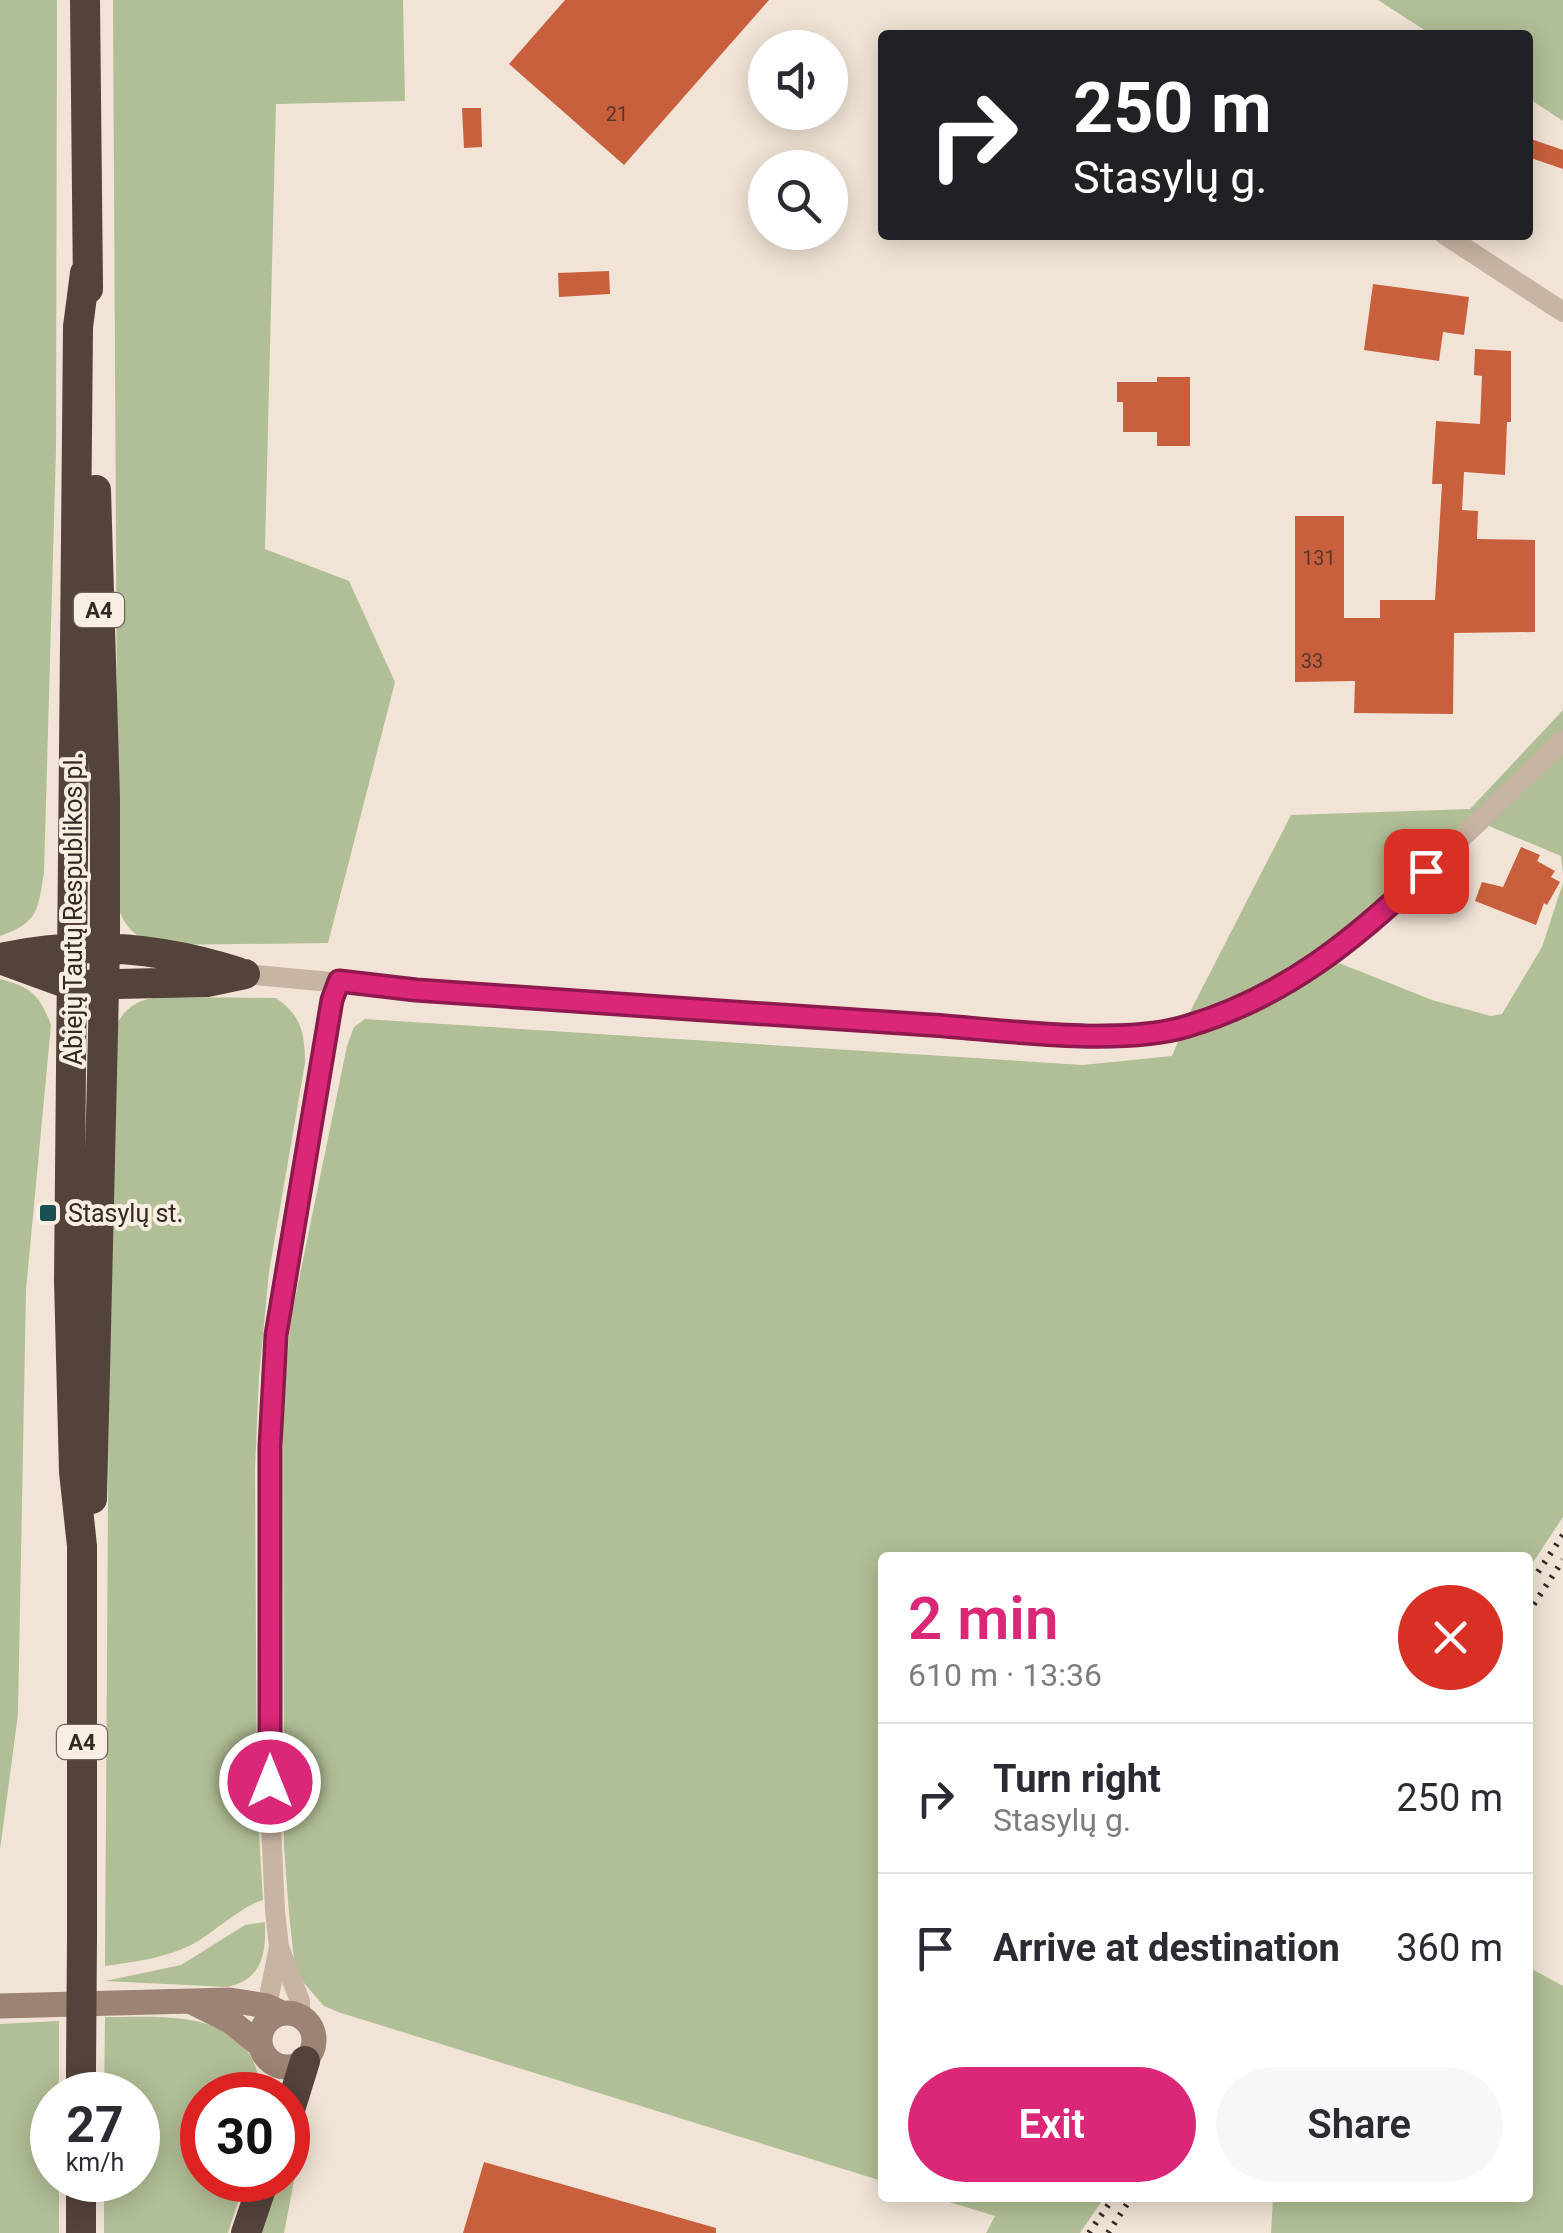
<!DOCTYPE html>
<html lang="en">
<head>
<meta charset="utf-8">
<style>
  body { margin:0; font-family:Roboto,sans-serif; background:#f7f7f7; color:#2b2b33; height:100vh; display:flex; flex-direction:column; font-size:38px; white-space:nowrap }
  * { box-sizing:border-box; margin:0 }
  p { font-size:32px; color:#7c7c81 }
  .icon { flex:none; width:55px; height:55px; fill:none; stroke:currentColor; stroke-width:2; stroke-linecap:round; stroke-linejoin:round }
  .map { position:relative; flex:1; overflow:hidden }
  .panel { position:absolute; left:878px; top:1552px; width:655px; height:650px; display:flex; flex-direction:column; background:#fff; border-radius:10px; box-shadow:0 5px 25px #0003 }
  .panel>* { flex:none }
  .guide { position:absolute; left:878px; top:30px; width:655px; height:210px; border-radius:10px; box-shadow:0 5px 25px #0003; background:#202124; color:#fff; overflow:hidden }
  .controls { position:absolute; left:748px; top:30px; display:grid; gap:20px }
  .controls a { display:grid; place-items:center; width:100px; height:100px; border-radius:50%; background:#fff; box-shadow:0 5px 25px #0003; font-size:50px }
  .speed { position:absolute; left:30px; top:2072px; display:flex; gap:20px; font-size:50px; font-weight:700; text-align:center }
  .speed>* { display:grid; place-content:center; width:130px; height:130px; border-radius:50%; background:#fff; box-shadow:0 5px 25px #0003; line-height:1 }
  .speed small { font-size:25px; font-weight:400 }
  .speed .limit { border:15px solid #d22; background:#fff; color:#111 }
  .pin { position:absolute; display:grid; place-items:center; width:85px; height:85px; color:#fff; margin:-42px; border-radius:20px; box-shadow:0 5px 15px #0006 }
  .me { position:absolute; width:110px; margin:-55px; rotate:0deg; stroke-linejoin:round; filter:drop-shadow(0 0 8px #0008) }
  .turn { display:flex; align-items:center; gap:35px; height:210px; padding:0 30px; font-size:45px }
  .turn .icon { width:130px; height:130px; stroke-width:2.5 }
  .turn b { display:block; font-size:70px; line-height:85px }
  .round { display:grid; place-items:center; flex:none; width:105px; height:105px; border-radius:52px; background:#f7f7f7 }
  .head { display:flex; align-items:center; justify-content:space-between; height:170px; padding:0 30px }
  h1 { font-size:60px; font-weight:600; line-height:75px; color:#db2777 }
  .cta { display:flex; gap:20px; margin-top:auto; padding:20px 30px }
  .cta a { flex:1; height:115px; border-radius:60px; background:#db2777; color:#fff; font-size:40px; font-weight:600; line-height:115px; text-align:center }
  .cta a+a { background:#f7f7f7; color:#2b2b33 }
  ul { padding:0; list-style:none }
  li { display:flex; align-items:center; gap:30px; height:150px; padding:0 30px; border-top:2px solid #e1e1e2 }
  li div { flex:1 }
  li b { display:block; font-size:38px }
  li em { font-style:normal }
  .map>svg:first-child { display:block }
  .green { fill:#b1bf96 }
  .building { fill:#c8603d }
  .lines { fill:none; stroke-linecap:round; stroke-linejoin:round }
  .street { stroke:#c8b4a2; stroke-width:20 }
  .secondary { stroke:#9c8374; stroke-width:25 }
  .highway { stroke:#54433b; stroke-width:30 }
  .rail { stroke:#332924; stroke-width:6; stroke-dasharray:2.5 8; stroke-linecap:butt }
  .highway-bridge { stroke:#54433b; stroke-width:30 }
  .route-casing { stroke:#8e194d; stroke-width:25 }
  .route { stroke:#db2777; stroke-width:18 }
  .poi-dot { fill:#1a5054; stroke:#f9eee2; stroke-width:4 }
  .labels { text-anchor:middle; stroke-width:8; stroke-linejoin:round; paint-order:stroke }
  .number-label { font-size:20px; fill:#58372a }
  .shield { fill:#f9eee2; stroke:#6e645d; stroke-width:2.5 }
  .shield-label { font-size:22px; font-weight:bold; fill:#332924 }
  .street-label { font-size:25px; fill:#332924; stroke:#f9eee2 }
  .poi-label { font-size:25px; fill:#332924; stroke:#f9eee2; text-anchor:start }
</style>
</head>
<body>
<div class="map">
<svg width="1563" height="2233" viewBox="0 0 1563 2233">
  <rect width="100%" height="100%" fill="#f1e4d6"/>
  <path class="green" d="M0,0H57L56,450L44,872C38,909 39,923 0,936Z
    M113,0H403L405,101L276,104L265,549L349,581L395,682L328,943L161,945C137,938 128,932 118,908Z
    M1378,0H1563V121L1528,98V35H1432Z
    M1563,710V874L1561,856L1489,826L1339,963L1432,1000L1491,1016L1502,1014L1542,947L1563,883V1517L1528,1570V1558H882V2181L338,2012L324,2006L303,1982L294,1960L289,1913L284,1847L283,1413L290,1323L347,1046L354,1027L365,1019L1083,1065L1172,1056L1192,1008L1291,815L1470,809Z
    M0,979C31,987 40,995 51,1025L26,1290L18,1714L0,1850Z
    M159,997L276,998C301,1015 305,1033 305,1063L269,1272L259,1377L255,1469L257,1801L263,1900C239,1907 216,1932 191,1945C165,1958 134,1962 105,1966L111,1035C122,1011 133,1000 159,997Z
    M265,1922C266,1954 263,1979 227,1987L105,1981L181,1965L245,1925Z
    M1528,1967L1563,1986V2233H1271L1273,2198H1528Z
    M105,2017C169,2017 256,2008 261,2095H202V2180H245L228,2233H104V2180H138V2095H104Z
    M59,2021V2095H52V2180H59V2233H0V2024Z
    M288,2159L294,2181L284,2233H254L274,2180H288Z
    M936,2198H1104L1080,2233H986L995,2216Z"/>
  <path class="building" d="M565,0H769L624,165L509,64Z
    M462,108H481L482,147L464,148Z
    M1528,138L1563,150V169L1528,157Z
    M609,271L610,294L559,297L558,273Z
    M1373,284L1469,297L1464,335L1443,332L1439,361L1364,350Z
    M1475,349L1511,351V422H1507L1505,475L1464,472L1462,510L1478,511L1477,539L1535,540V632L1454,633L1453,714L1354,713L1355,681L1295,682V516H1344V618H1380V600H1435L1442,484H1432L1436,421L1480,424L1482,376L1474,375Z
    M1157,377H1190V446H1157V432H1123V402H1117V382H1157Z
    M1521,847L1540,855L1537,861L1555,871L1551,877L1560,882L1547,905L1544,903L1536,925L1475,901L1482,882L1503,887Z
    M484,2162L716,2228V2233H463Z"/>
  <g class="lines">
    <path class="street" d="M1445,235L1563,312
      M245,974L416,990L978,1029L1073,1034L1162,1032L1267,996L1320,964L1372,924L1563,740
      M300,2016V2001L279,1947L275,1911L269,1782L271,1410L275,1335L289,1244L332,1000L339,981
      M263,2026L279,1947"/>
    <path class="secondary" d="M192,2002L230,2021L260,2045
      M0,2006L230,2000L267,2006L282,2013
      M260 2040a27 27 0 1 1 54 0a27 27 0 1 1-54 0Z"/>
    <path class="highway" d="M85,0L88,289
      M0,958C80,940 160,947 238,972
      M0,959L71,985L207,982L245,974
      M92,1499L105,947V799L96,490
      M82,1938V1546L74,1472L69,1280L78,327L85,273
      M81,2095V2070
      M288,2116L305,2061
      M81,2233V2180
      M246,2233L264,2180"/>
    <path class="rail" d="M1538,1572L1563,1535
      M1528,1613L1563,1560
      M1089,2233L1113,2198
      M1108,2233L1131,2198"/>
    <path class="highway-bridge" d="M81,2070L82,1938"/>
  </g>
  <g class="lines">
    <defs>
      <path id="route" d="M270,1782V1446L276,1335L332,1000L339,981L416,990C588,1002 759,1014 931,1025C1004,1030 1119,1047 1188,1026C1284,997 1355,940 1426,871"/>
    </defs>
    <use href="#route" class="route-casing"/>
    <use href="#route" class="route"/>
  </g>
  <rect class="poi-dot" x="38" y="1203" width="20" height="20" rx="5"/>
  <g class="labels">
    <g class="number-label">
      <text x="617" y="121">21</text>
      <text x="1319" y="565">131</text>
      <text x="1312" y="668">33</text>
    </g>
    <g class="shield">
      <rect x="74" y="593" width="50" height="34" rx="8"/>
      <rect x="57" y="1725" width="50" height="34" rx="8"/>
    </g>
    <g class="shield-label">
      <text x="99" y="618">A4</text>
      <text x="82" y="1750">A4</text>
    </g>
    <g class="street-label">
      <text transform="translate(73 909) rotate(-90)" y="9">Abiejų Tautų Respublikos pl.</text>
    </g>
    <g class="poi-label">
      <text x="68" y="1222">Stasylų st.</text>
    </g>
  </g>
</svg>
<div class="controls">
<a><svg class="icon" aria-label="sound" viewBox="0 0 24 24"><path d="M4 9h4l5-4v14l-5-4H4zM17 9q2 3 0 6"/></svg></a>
<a><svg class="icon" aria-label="search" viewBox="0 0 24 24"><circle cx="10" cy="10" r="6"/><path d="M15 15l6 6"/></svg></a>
</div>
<div class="speed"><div>27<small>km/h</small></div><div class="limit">30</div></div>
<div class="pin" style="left:1426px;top:871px;background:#d93025"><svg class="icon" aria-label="arrive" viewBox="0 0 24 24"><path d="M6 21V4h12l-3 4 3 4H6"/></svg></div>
<svg class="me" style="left:270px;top:1782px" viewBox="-20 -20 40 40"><circle r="17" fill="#db2777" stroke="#fff" stroke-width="3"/><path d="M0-11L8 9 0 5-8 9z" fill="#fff"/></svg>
<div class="guide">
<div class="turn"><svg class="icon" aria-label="right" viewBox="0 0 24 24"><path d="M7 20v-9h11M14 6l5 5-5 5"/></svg><div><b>250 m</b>Stasylų g.</div></div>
</div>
<section class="panel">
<div class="head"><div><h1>2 min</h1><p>610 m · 13:36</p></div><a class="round" style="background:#d93025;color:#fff"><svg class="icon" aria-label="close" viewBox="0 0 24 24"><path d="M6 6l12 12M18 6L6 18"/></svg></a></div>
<ul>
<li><svg class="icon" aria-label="right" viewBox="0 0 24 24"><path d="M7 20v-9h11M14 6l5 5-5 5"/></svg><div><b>Turn right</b><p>Stasylų g.</p></div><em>250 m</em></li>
<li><svg class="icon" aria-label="arrive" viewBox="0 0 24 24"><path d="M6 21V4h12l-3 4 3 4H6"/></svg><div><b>Arrive at destination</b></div><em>360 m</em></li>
</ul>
<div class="cta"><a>Exit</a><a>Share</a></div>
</section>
</div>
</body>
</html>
